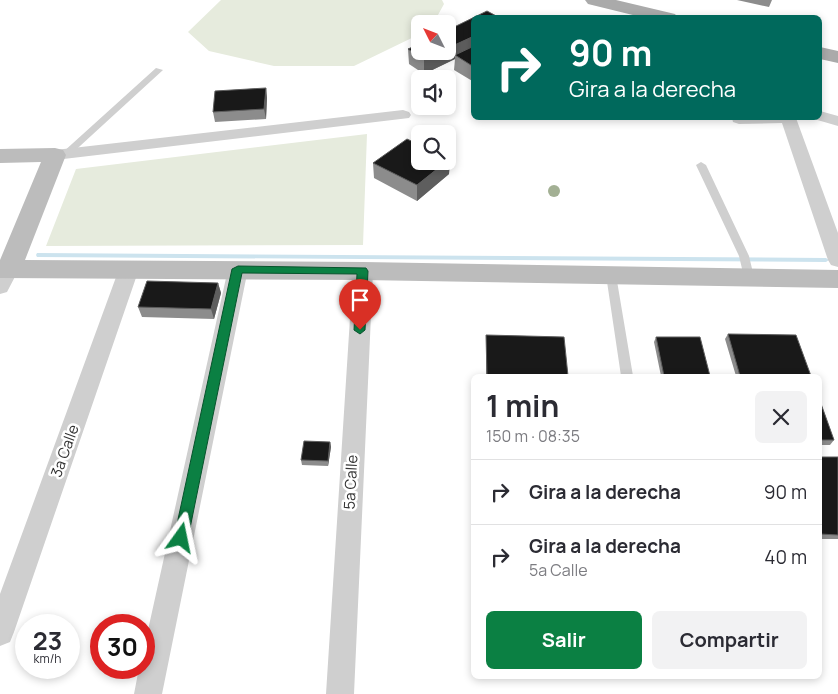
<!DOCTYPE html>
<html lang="es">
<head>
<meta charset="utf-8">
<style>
  body { margin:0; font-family:Manrope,sans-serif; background:#f2f2f3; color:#2b2b33; height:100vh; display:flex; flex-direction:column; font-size:19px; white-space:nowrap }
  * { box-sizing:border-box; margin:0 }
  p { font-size:16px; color:#7c7c81 }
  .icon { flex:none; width:28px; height:28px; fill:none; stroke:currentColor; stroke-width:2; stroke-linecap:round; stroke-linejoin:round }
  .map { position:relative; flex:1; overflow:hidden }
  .panel { position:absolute; left:471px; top:374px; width:351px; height:305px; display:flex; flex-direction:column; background:#fff; border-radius:8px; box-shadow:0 2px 8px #0003 }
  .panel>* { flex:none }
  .banner { position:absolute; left:471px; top:15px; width:351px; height:105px; border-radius:8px; box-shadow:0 2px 8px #0003; background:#00695c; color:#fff; overflow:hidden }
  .needle { width:32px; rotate:312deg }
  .fabs { position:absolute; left:411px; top:15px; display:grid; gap:10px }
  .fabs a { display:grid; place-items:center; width:45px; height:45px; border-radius:8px; background:#fff; box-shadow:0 2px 8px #0003; font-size:25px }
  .speed { position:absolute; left:15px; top:614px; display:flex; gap:10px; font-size:25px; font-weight:700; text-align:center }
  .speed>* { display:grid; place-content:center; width:65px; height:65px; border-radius:50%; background:#fff; box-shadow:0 2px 8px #0003; line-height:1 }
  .speed small { font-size:12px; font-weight:400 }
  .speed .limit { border:8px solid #d22; background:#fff; color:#111 }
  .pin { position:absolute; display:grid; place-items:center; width:42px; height:42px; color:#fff; margin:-51px -21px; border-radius:50% 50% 50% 0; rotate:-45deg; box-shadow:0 0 5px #0007 }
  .pin .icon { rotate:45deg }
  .me { position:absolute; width:55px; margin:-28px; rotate:12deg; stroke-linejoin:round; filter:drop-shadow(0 0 4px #0008) }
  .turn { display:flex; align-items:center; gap:18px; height:105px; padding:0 15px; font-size:22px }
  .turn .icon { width:65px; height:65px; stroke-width:2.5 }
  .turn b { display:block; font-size:35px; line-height:42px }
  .round { display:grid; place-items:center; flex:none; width:52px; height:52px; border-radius:8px; background:#f2f2f3 }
  .headline { display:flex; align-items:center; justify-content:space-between; height:85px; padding:0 15px }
  h1 { font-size:30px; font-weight:700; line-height:38px }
  .button { display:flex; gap:10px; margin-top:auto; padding:10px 15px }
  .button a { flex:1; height:58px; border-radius:8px; background:#0b8043; color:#fff; font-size:20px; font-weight:700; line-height:58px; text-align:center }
  .button a+a { background:#f2f2f3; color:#2b2b33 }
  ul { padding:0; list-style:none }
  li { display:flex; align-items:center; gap:15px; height:65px; padding:0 15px; border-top:1px solid #e1e1e2 }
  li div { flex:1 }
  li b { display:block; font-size:19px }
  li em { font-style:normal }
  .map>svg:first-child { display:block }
  .green { fill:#e6ebdd }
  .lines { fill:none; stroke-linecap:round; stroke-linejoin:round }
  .stream { fill:#cce3ee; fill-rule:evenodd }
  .lane { fill:#cfcfcf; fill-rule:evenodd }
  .street { fill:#cfcfcf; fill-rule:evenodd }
  .secondary { fill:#bcbcbc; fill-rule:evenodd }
  .primary { fill:#aaa; fill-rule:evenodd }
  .tree { fill:#a3b094 }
  .wall { fill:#8c8c8c }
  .shaded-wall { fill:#5e5e5e }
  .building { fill:#191919; stroke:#5e5e5e }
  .route { fill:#0b8043; stroke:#07532c }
  .labels { text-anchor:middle; stroke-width:5; stroke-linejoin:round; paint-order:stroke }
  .street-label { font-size:15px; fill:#323232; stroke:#fff }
</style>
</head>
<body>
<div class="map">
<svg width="838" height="694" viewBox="0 0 838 694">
  <rect width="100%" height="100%" fill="#fff"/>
  <path class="green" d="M221,0H442L444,4L433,24H420V34L354,66H274L209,51L188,32Z
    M367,134L363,245L46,246L76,169Z"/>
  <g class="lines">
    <path class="stream" d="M37,253L826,258L829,260L826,262L39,257H37L36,255Z"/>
    <path class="lane" d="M156,68L163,70L68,157H62V153Z
      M701,162L706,165L749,256L754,277L753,280L749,281L744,277L739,256L696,165Z
      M611,271L616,275L633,376H621L606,275Z"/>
    <path class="street" d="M403,110L409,112L411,115L409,118L55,160L49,159L47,155L49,151L55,150Z
      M820,111L838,116V126L814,119L813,118H820Z
      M732,118H796L838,233V267L831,265L828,260L782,123L739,124L733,122Z
      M9,262L16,264L19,269L7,292L0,294V268L2,264Z
      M129,262L136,264L139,269L14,632L10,642L0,646V594L119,269L122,264Z
      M238,262L245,264L248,269L162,694H134L139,668H144V648L228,269L231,264Z
      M363,264L370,266L373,271L354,694H326L353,271L356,266Z"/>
    <path class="secondary" d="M55,148L63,150L66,155L25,260L363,262L838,270V288L363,280L0,278V260L41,162L0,163V149Z"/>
    <path class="primary" d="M585,0H616L675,14L678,18H645L588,4Z
      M820,47L838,51V63L820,59Z"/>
  </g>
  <circle class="tree" cx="554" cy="191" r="6"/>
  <path class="wall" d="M737,0H772L769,7Z
    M474,18V82L454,70L455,59L424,74L409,64L408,49Z
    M266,88L267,98L266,119L215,122L213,112Z
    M450,159L449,174L417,201L374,178L373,163Z
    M218,283L221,293L214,319L142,317L138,307Z
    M728,334L811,376H736L725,339Z
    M486,335L568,376H486Z
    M656,337L710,376H661L654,342Z
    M820,401L834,440L830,445H820Z
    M330,442L331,447L328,466L302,465L301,460Z
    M820,457H838V539H820Z"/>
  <path class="shaded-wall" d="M474,36V50L455,55V59L424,74V59L441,51H448V48Z
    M266,88L267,98L266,119L264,109Z
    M450,159L449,174L417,201V185Z
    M218,283L221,293L214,319L211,309Z
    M330,442L331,447L328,466V461Z"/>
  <path class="building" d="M487,11L500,18H474V36L448,48V30Z
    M420,44V51H441L424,59L408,49Z
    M474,46V67L455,55Z
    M266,88L264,109L213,112L215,91Z
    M407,139L420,145V161H447L417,185L373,163Z
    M147,281L218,283L211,309L138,307Z
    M728,334L796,335L811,376H740Z
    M486,335L564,337L568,376H487Z
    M656,337H700L710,376H664Z
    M820,401L834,440H820Z
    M304,441L330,442L328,461L301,460Z
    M820,457H838V535L820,534Z"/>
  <path class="route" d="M238,266L366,268L368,271L365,330L360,334L354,330L357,274L242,273L188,538L186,543L181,545L176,543L174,538L232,269Z"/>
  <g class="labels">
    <g class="street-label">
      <text transform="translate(65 451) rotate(-70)" y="5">3a Calle</text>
      <text transform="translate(351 482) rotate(-87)" y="5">5a Calle</text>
    </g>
  </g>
</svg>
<div class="fabs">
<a><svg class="needle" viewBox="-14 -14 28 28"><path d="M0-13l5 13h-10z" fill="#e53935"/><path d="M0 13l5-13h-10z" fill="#7c7c81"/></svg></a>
<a><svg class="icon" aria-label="sound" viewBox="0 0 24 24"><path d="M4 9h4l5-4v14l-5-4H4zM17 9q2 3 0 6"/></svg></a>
<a><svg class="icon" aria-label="search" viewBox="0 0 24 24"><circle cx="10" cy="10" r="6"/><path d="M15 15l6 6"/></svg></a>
</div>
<div class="speed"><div>23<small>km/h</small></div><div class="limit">30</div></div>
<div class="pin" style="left:360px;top:330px;background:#d93025"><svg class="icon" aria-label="arrive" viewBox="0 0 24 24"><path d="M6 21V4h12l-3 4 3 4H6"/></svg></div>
<svg class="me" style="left:181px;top:538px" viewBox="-20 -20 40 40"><path d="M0-17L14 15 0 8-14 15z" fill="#0b8043" stroke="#fff" stroke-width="4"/></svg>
<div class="banner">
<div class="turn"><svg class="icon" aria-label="right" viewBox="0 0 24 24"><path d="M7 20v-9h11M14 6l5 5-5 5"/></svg><div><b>90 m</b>Gira a la derecha</div></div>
</div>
<section class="panel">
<div class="headline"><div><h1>1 min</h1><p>150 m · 08:35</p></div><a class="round"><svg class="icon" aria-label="close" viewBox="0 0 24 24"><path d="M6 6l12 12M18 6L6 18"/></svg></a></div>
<ul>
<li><svg class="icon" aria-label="right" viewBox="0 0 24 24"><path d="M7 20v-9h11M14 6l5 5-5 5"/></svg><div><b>Gira a la derecha</b></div><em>90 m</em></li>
<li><svg class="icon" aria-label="right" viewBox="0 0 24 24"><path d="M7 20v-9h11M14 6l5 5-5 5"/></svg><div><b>Gira a la derecha</b><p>5a Calle</p></div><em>40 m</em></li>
</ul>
<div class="button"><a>Salir</a><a>Compartir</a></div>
</section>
</div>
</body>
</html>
